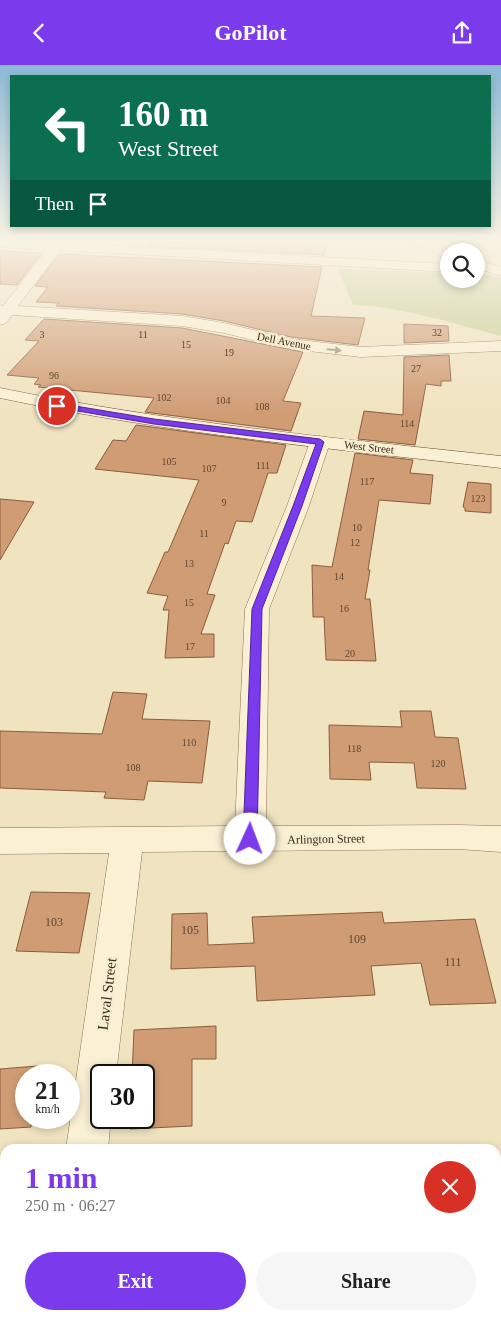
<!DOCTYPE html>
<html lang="en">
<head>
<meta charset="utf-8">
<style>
  body { margin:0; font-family:"Times New Roman",serif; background:#f6f6f6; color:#222; height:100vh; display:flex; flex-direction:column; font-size:19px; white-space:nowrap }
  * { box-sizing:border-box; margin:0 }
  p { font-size:16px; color:#767676 }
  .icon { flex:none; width:28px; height:28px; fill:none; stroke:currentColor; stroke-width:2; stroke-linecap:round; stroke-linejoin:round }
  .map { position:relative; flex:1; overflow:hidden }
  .panel { position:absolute; left:0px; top:1079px; width:501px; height:176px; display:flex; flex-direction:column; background:#fff; border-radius:15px 15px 0 0; box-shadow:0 2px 8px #0003 }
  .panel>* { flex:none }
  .top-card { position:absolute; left:10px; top:10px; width:481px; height:152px; border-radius:0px; box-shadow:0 2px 8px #0003; background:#0b6e4f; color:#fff; overflow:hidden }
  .fabs { position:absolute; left:440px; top:178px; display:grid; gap:10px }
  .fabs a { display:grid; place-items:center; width:45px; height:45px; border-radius:50%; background:#fff; box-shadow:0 2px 8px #0003; font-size:25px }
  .speed { position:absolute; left:15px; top:999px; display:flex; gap:10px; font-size:25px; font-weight:700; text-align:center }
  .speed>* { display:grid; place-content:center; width:65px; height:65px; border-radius:50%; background:#fff; box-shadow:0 2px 8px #0003; line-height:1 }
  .speed small { font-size:12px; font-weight:400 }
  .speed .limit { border:2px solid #111; border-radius:8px; background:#fff; color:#111 }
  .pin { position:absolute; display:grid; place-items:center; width:42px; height:42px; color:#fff; margin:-21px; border:2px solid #fff; border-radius:50%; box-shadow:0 1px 5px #0007 }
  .me { position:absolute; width:55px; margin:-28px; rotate:2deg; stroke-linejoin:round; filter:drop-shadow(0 0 4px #0008) }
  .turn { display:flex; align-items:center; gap:18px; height:105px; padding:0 25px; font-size:22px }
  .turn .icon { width:65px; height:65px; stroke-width:2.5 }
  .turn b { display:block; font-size:35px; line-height:42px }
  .then { display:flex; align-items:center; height:48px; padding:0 25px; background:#0003; gap:10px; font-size:19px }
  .round { display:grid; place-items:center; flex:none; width:52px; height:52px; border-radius:26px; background:#f6f6f6 }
  .headline { display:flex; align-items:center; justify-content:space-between; height:85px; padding:0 25px }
  h1 { font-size:30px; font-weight:700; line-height:38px; color:#7c3aed }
  .action { display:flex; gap:10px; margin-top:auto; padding:10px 25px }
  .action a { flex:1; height:58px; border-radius:30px; background:#7c3aed; color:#fff; font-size:20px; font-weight:700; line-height:58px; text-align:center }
  .action a+a { background:#f6f6f6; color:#222 }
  header { display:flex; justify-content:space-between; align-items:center; height:65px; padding:0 25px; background:#7c3aed; color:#fff; font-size:22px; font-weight:700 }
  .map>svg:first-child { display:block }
  .green { fill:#c6ce94 }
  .building { fill:#d09c74; stroke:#8a5d3c }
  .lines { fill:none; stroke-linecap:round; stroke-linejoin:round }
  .street-casing { stroke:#8a7357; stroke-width:1 }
  .secondary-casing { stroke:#6c543b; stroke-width:1 }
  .street { fill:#faf0d4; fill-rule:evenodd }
  .secondary { fill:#faf0d4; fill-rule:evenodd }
  .oneway { fill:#9a8e78 }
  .route { fill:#7c3aed; stroke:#51269a }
  .labels { text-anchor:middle; stroke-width:5; stroke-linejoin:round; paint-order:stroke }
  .number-label { font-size:10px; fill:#5f4732 }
  .far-street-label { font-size:11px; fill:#392b1c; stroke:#f7edd0 }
  .street-label { font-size:12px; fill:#392b1c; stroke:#f7edd0 }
  .near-number-label { font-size:12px; fill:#5f4732 }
  .near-street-label { font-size:15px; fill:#392b1c; stroke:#f7edd0 }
</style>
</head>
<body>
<header><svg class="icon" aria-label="back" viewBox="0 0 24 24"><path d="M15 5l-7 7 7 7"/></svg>GoPilot<svg class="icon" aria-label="share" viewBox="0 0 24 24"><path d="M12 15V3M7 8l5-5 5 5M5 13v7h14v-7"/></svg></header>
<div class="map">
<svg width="501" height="1254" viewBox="0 0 501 1254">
  <rect width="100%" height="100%" fill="#f0e3c0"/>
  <path class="green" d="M338,204L449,208V214H476V209L491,210L501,214V271C452,258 404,242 353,240Z"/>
  <path class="building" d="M153,173H325L323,179H327L324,190L147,181Z
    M0,186L42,188L17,220L0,219Z
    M59,189L322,202L311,251L365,253L358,280L291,272L224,256L182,249L56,241L59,238L36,237L48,222L35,221Z
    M44,254L182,263L303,287L283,336L301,338L291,366L145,347L154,333L38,322L41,320L34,319L39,313L7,310L39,276L25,275Z
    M404,259L448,261L449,276L404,278Z
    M449,290L451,316H441V321L426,319L415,380L358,374L364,346L403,350L404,292Z
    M136,360L286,380L277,408H268L252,457L236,456L228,479L225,478L207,529L215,530L201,569H214V592L165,593L169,545H163L168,531L147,528L165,487H168L199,415L95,404L113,375L126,376Z
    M355,388L413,395L410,408L433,410L430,439L379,435L368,505H370L365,534H370L376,596L326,595L324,552H313L312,500L332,502Z
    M468,417L491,419V448L465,446V443L463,442Z
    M0,434L34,437L0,495Z
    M113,627L147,629L142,654L210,656L202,718L148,716L144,735L104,733L106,727L0,723V666L102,669Z
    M400,646H431L435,672L458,673L466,724L417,723L414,698L369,697L371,715L330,714L329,660L402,662Z
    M31,827L90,828L79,888L16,886Z
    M382,847L384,858L475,854L496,938L430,940L421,898L371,901L375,930L257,936L255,901L171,904L172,849L207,848L208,880L254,878L252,852Z
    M216,961V994H192V1061L130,1064V1052H144V1010H132L134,965Z
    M37,1001L36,1010H26V1052H32L31,1062L0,1064V1004Z"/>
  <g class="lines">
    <defs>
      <path id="street" d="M56,173H70L66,178L449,199V207L60,185L18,241L182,251L224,258L291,274L361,282L501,276V286L361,292L291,284L224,268L182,261L12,250L6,258L0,260V240L3,241L47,185L0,182V174L53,177Z
        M404,173H423L455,186H449V192L444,191L406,176Z
        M476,194L501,202V211L476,203Z
        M320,371L327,373L330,377L309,441L269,544L266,761L458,760L501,761V787L458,784L142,787L116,1010H101V1052H111L108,1084H66L109,788L0,789V763L235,761L245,544L287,441L310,377L313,373Z
        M43,1250H89V1254H41Z"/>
      <path id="secondary" d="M0,323C166,357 333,373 501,391V403C333,384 166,368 0,333Z"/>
    </defs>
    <use href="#street" class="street-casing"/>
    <use href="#secondary" class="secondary-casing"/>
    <use href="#street" class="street"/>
    <use href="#secondary" class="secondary"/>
  </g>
  <defs><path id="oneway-solid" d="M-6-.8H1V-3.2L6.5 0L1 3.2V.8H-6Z" transform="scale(1.25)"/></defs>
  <use class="oneway" href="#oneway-solid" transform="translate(334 285) rotate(5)"/>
  <linearGradient id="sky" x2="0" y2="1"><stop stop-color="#8cbad6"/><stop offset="0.5" stop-color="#f8f2e3"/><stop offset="1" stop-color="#f8f2e3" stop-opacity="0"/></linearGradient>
  <rect width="501" height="349" fill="url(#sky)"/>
  <path class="route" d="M57,338L154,354L320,374L324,377L302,441L262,544L257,774L255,778L250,779L245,778L243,774L252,544L293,441L316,379L154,359L54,342L53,341Z"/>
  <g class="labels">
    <g class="number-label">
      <text x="437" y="271">32</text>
      <text x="42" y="273">3</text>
      <text x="143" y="273">11</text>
      <text x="186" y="283">15</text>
      <text x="229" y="291">19</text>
      <text x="416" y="307">27</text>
      <text x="54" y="314">96</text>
      <text x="164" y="336">102</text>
      <text x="223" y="339">104</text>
      <text x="262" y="345">108</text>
      <text x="407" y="362">114</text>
      <text x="169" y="400">105</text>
      <text x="263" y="404">111</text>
      <text x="209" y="407">107</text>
      <text x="367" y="420">117</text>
      <text x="478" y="437">123</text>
      <text x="224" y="441">9</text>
      <text x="357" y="466">10</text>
      <text x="204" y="472">11</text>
      <text x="355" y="481">12</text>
      <text x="189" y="502">13</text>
      <text x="339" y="515">14</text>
      <text x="189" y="541">15</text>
      <text x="344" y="547">16</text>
      <text x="190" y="585">17</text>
      <text x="350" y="592">20</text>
      <text x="189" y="681">110</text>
      <text x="354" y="687">118</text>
      <text x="438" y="702">120</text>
      <text x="133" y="706">108</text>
    </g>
    <g class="far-street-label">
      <text transform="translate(284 276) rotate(11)" y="4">Dell Avenue</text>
      <text transform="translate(369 382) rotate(6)" y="4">West Street</text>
    </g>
    <g class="street-label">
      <text transform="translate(326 774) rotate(-1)" y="4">Arlington Street</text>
    </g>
    <g class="near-number-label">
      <text x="54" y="861">103</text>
      <text x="190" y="869">105</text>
      <text x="357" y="878">109</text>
      <text x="453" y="901">111</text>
    </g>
    <g class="near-street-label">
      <text transform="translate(107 929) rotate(-83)" y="5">Laval Street</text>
    </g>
  </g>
</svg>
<div class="fabs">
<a><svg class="icon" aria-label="search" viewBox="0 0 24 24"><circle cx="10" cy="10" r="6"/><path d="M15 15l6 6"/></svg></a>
</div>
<div class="speed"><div>21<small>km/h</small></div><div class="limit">30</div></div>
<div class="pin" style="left:57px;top:341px;background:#d93025"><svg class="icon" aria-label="arrive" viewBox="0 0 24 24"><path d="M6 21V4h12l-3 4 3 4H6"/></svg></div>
<svg class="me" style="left:250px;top:774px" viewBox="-20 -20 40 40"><circle r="19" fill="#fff"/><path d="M0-13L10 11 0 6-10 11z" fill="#7c3aed"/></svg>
<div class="top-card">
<div class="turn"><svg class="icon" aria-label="left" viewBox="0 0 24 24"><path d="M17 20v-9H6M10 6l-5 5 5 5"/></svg><div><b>160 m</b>West Street</div></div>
<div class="then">Then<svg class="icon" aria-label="arrive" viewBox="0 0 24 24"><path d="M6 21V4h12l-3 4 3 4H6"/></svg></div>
</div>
<section class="panel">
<div class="headline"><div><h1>1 min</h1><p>250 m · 06:27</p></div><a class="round" style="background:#d93025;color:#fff"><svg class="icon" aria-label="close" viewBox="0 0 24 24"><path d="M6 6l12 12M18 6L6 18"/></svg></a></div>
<div class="action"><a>Exit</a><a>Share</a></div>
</section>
</div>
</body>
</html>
